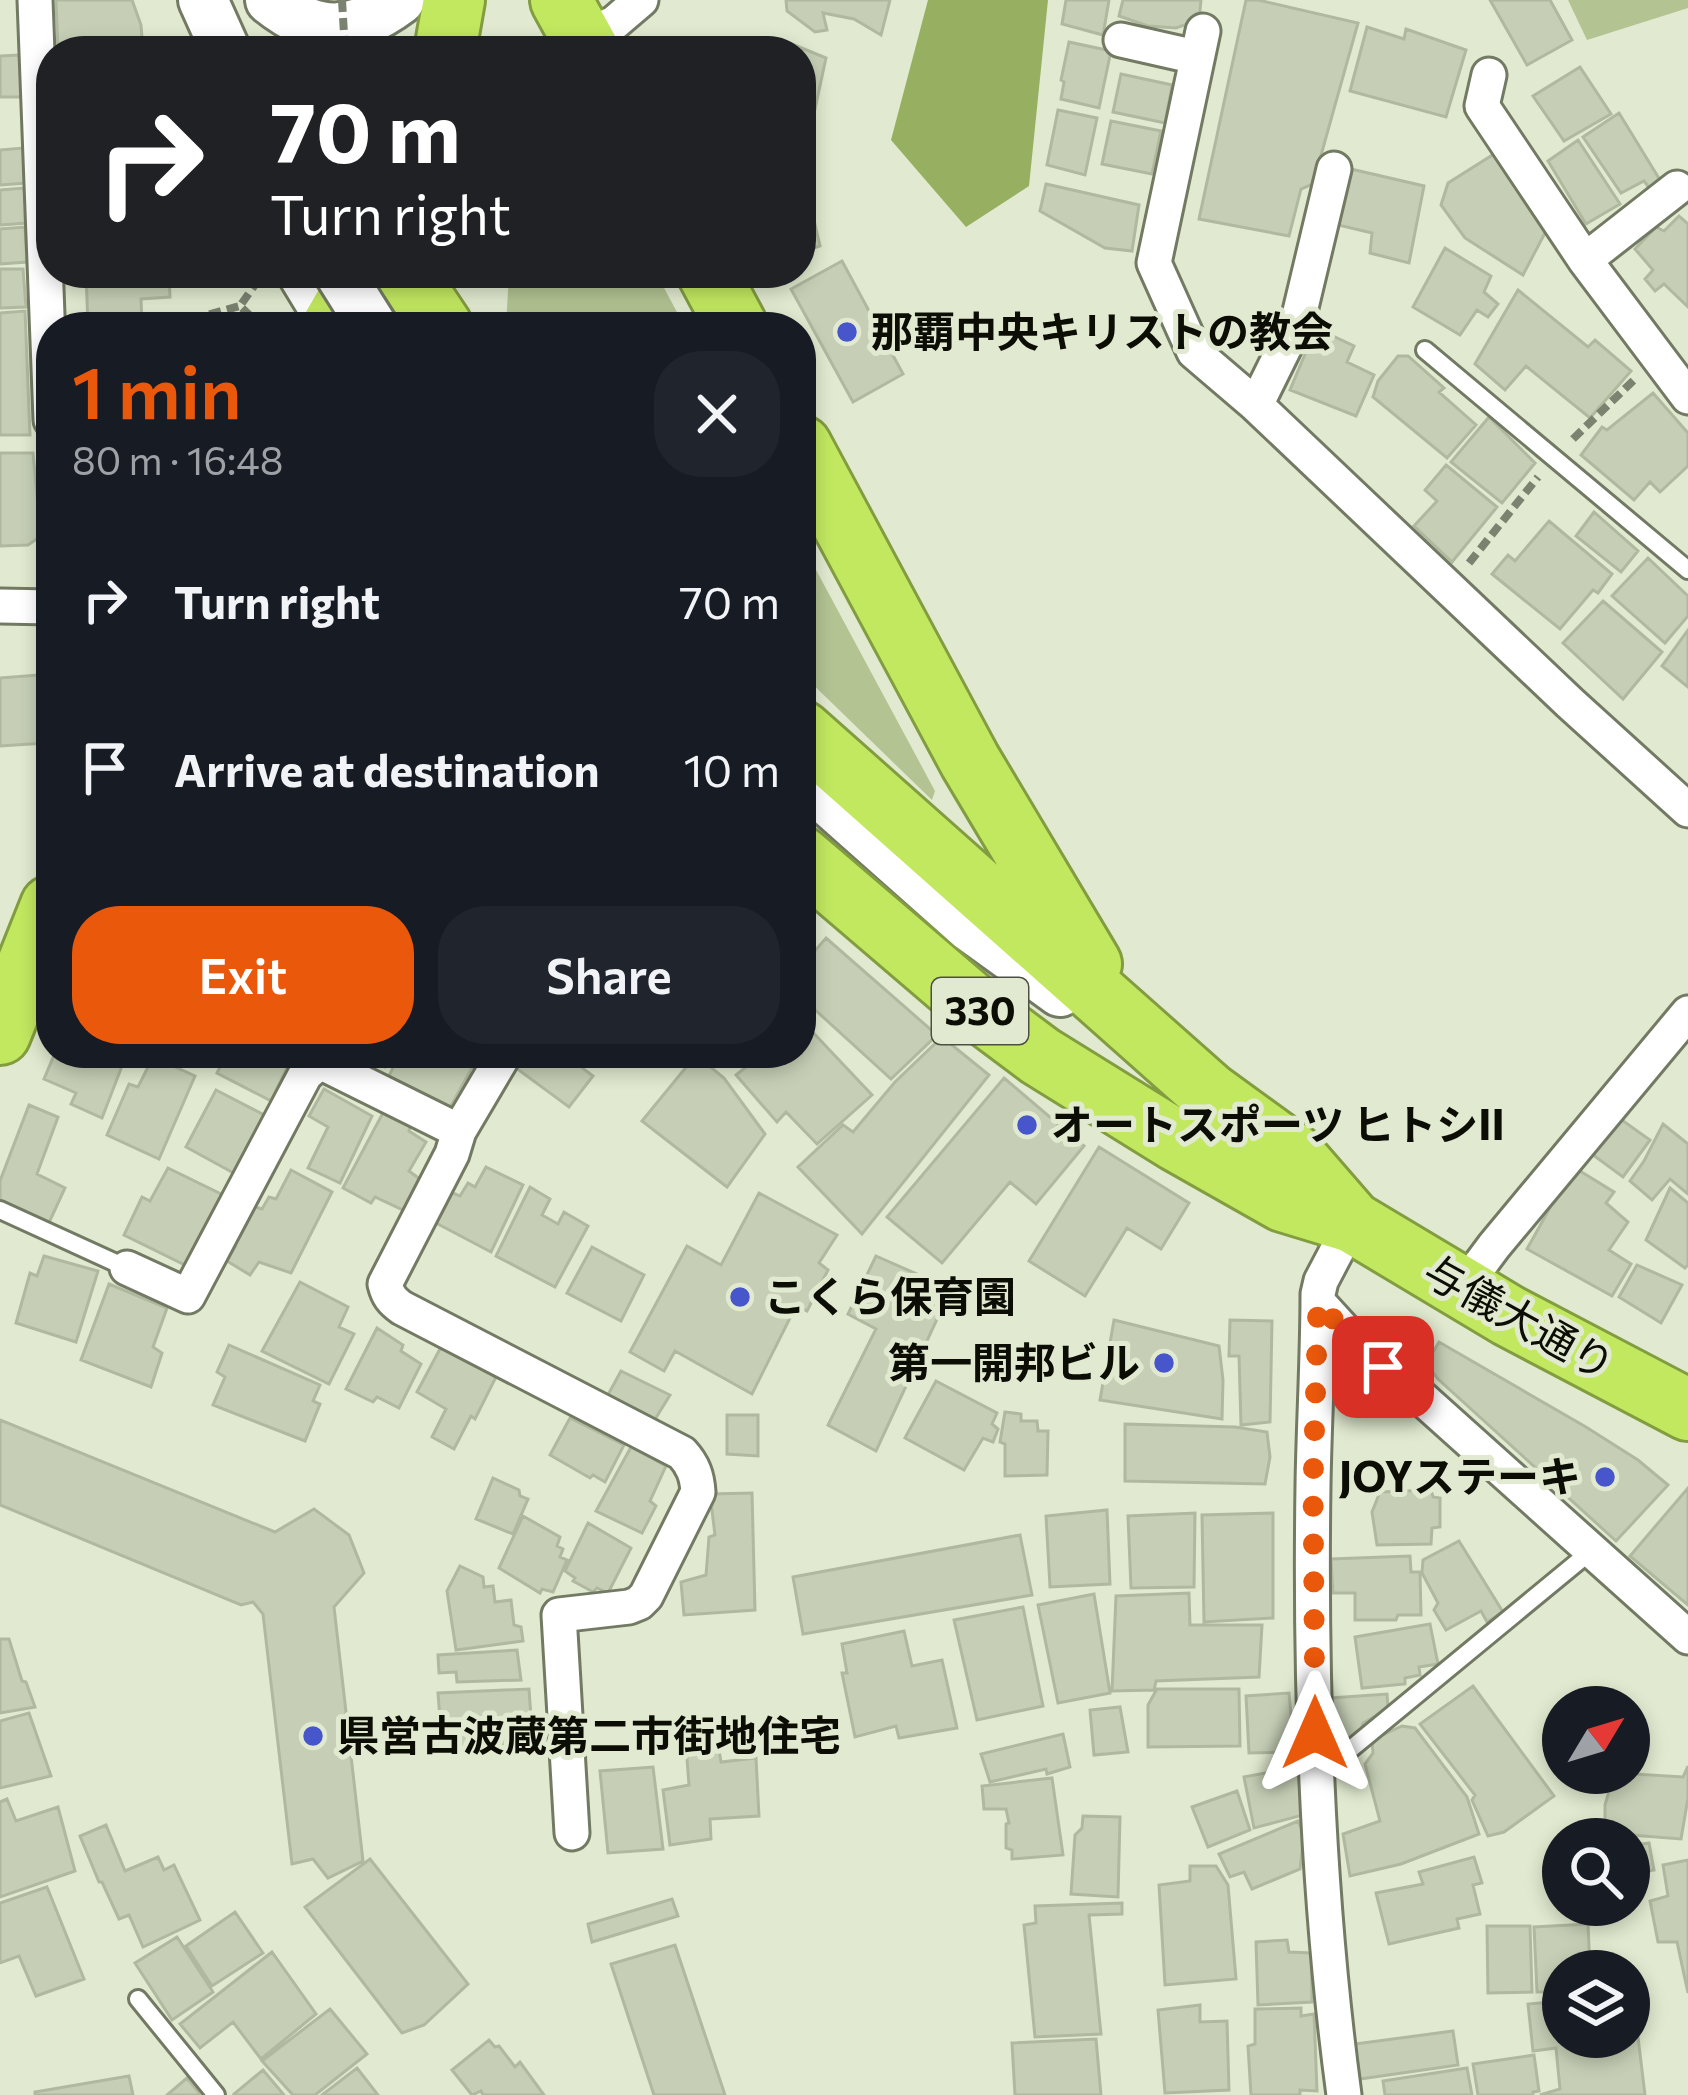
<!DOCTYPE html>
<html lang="en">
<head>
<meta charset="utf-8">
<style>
  body { margin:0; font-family:Commissioner,"Noto Sans JP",sans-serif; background:#20242c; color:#f1f3f6; height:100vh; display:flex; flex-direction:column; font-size:45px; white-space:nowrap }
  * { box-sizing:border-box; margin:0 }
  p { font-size:39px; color:#9ea1a6 }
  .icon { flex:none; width:66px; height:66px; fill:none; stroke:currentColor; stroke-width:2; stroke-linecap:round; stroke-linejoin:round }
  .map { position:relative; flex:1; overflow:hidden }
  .panel { position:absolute; left:36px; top:312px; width:780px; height:756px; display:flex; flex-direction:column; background:#171b24; border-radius:48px; box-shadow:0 6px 18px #0003 }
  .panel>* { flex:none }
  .top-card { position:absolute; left:36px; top:36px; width:780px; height:252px; border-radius:48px; box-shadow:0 6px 18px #0003; background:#202124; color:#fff; overflow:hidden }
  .needle { width:78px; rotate:52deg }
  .tools { position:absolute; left:1542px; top:1686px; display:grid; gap:24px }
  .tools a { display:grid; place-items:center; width:108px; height:108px; border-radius:50%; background:#171b24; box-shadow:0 6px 18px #0003; font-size:60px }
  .pin { position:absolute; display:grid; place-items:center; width:102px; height:102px; color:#fff; margin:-51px; border-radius:24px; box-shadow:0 6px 18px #0006 }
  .me { position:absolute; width:132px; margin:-66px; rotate:0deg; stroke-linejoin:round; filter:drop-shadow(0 0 9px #0008) }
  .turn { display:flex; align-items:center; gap:42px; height:252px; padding:0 36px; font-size:54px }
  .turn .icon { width:156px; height:156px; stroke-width:2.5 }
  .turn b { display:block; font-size:84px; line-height:102px }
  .round { display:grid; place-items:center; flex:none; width:126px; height:126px; border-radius:48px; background:#20242c }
  .summary { display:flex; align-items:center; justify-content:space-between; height:204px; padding:0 36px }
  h1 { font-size:72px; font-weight:600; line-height:90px; color:#ea580c }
  .button { display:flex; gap:24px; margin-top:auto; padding:24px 36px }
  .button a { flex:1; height:138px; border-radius:48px; background:#ea580c; color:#fff; font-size:48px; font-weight:600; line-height:138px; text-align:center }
  .button a+a { background:#20242c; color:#f1f3f6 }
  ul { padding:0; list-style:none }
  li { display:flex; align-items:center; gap:36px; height:168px; padding:0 36px }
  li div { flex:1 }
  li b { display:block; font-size:45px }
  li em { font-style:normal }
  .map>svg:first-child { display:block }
  .green { fill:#b3c392 }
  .forest { fill:#97af60 }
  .building { fill:#c6cfb6; stroke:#b0b99f; stroke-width:3 }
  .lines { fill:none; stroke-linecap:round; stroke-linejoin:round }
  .lane-casing { stroke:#727a63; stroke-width:22 }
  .street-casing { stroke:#727a63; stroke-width:39 }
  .secondary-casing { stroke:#727a63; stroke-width:54 }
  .highway-casing { stroke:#829c40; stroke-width:66 }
  .path { stroke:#7c8270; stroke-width:8; stroke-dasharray:12 6; stroke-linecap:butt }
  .lane { stroke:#fff; stroke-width:16 }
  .street { stroke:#fff; stroke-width:33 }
  .secondary { stroke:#fff; stroke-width:48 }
  .highway { stroke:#c2e860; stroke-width:60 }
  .secondary-bridge-casing { stroke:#727a63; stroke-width:54; stroke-linecap:butt }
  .path-bridge { stroke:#7c8270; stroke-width:8; stroke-dasharray:12 6; stroke-linecap:butt }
  .secondary-bridge { stroke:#fff; stroke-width:48 }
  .route { stroke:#ea580c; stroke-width:21; stroke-dasharray:0 37.8 }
  .poi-dot { fill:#4856cb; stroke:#e1ead0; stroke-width:4.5 }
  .labels { text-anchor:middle; stroke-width:10; stroke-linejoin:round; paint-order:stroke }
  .shield { fill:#e1ead0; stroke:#4c5043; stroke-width:3 }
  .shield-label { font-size:39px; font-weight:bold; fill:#0c0e06 }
  .poi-label { font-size:42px; font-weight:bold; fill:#0c0e06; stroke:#e1ead0; text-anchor:start }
  .street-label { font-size:42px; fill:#0c0e06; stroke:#e1ead0 }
</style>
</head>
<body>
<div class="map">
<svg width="1688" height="2095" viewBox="0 0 1688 2095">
  <rect width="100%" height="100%" fill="#e1ead0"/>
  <path class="green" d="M1568,0H1688V8L1587,40Z
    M509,273H656L685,327H506Z
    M801,542L935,791L932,800L801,673Z"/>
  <path class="forest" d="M928,0H1048L1029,186L966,227L891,140Z"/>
  <path class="building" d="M56,0H132L141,25L143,51H58Z
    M786,0H890L881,35L854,19L823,13L827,30L815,32L787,11Z
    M1066,0H1109L1103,35L1062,24Z
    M1123,0H1201L1199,20L1176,28L1148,26L1119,16Z
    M1246,0H1258L1358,23L1313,184L1301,189L1289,236L1199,219Z
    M1490,0H1550L1572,40L1527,65Z
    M1367,27L1404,39L1406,29L1466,50L1446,117L1350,91Z
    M787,42L826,58L802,169L820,246L801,252V51H780Z
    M1069,42L1111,51L1099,108L1061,99L1064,82L1061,80Z
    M19,55L22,97H0V56Z
    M1580,67L1611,114L1564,141L1533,96Z
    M1121,74L1172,85L1165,123L1113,112Z
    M1058,110L1097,118L1085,175L1047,165Z
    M1619,113L1663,185L1653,193L1644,181L1621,193L1583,137Z
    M1111,121L1161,131L1152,174L1102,164Z
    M1578,140L1620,204L1586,224L1548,161Z
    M23,148L26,183L0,185V150Z
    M1494,154L1547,229L1523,275L1465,238L1441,205L1448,183Z
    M1351,169L1424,186L1409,263L1370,253L1372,233L1338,225Z
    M1046,184L1139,205L1132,251L1105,248L1040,211Z
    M24,188L27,223L0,225V190Z
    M1679,216L1688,224V307L1664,284L1655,291L1645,279L1653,270L1635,249L1656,227L1664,231Z
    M25,227L27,262L0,264V229Z
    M1445,248L1491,276L1484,292L1498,304L1488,317L1477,310L1460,335L1413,307Z
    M842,261L903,374L853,402L791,289Z
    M0,269H23L26,307L0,308Z
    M86,273H169L170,297L141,299L142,327H88Z
    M1518,290L1588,347L1595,340L1631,371L1590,418L1526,366L1505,390L1475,364Z
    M25,311L30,435H0V313Z
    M1316,328L1354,346L1347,362L1374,375L1356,416L1290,390Z
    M1398,356H1408L1444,388L1439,392L1476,425L1447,458L1373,397L1378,381Z
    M1653,393L1688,433V466L1660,492L1650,482L1634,500L1581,455L1602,427L1607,430Z
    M1489,417L1535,463L1502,503L1451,462Z
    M0,453H33L41,536L28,545L0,546Z
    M1446,465L1497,507L1452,562L1414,526L1437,501L1425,490Z
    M1594,512L1638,551L1621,572L1576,536Z
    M1549,521L1612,574L1598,593L1593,590L1560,629L1492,574L1508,555L1515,561Z
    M1648,558L1688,596V616L1665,643L1612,596Z
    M1603,601L1662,652L1623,699L1563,643Z
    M1688,630V687L1662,666Z
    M51,674V738L46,743L0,746V678Z
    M826,938L937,1035L891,1079L801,997V967Z
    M805,1024L872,1095L817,1144L786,1112L777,1122L736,1075L746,1067L733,1053H801V1027Z
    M942,1037L989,1075L862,1234L798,1167L843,1125L853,1132L895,1082Z
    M55,1053H127L102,1118L71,1104L76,1093L44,1079Z
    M227,1053H294L271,1101L217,1073Z
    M357,1053H392L385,1067Z
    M400,1053H449L473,1066L447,1113L386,1082Z
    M528,1053H563L593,1076L569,1107L516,1068Z
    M696,1055L724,1078L765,1134L727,1187L642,1121Z
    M153,1057L195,1076L159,1159L107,1135L129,1084L138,1087Z
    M1004,1078L1084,1146L1036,1204L1010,1182L942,1263L887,1217Z
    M324,1089L372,1116L340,1183L308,1168L328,1127L309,1116Z
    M216,1090L272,1119L239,1176L186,1147Z
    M29,1105L58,1117L37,1174L65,1188L47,1227L0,1204V1181Z
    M385,1109L411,1124L409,1131L426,1142L409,1171L421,1180L403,1210L375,1197L371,1203L343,1188Z
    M1619,1118L1650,1140L1623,1177L1593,1155Z
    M1663,1124L1688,1144V1194L1670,1179L1652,1200L1630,1181L1644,1161Z
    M1099,1147L1189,1203L1161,1249L1127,1228L1085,1296L1029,1261Z
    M486,1167L523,1185L491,1252L434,1222L450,1192L460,1196L468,1183L475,1187Z
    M168,1168L227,1197L189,1267L124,1235L142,1197L150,1201Z
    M291,1170L332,1192L291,1273L259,1262L250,1275L227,1261L235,1247L232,1246L252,1206L262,1209L269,1197L276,1199Z
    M1580,1171L1614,1192L1606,1203L1628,1222L1609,1250L1631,1264L1612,1296L1527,1249L1551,1206Z
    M530,1187L550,1199L542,1215L558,1224L564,1212L588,1226L555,1287L496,1256Z
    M1670,1188L1688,1203V1265L1685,1268L1646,1240Z
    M759,1193L837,1235L819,1263L828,1270L807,1311L796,1306L752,1394L675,1351L664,1371L630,1352L687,1246L721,1265Z
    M592,1247L644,1275L621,1321L567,1293Z
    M44,1256L98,1271L76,1342L16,1323L30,1273L37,1276Z
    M876,1256L951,1289L876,1451L828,1425L876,1329L848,1314Z
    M1637,1265L1682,1285L1661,1323L1619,1297Z
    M300,1282L348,1307L339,1327L354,1334L329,1384L262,1351Z
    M109,1284L167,1308L153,1347L162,1353L151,1387L81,1360Z
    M1114,1320L1219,1346L1223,1380L1222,1419L1100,1400Z
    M1230,1320L1272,1321L1270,1422L1241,1425L1239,1356H1229Z
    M377,1328L403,1345L401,1351L421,1364L399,1408L377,1397L373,1402L346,1389Z
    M1439,1342L1586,1427L1638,1460L1668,1485L1616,1541L1438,1379L1426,1364Z
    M229,1345L320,1385L313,1401L320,1404L305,1441L213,1405L225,1377L217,1372Z
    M441,1347L497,1375L475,1419L471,1416L454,1449L432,1437L446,1409L417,1392Z
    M621,1371L670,1395L649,1429L603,1404Z
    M936,1381L997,1413L992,1424L998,1429L993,1442L983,1438L964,1470L905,1438Z
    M1005,1412L1021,1414V1421H1037L1038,1431H1048L1047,1475L1005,1476V1444L1000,1442Z
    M727,1415H758V1456L727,1454Z
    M570,1418L624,1445L605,1482L593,1475L590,1478L550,1455Z
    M0,1420L275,1532L314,1509L349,1535L364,1573L334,1607L363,1861L328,1878L313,1859L292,1864L263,1614L253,1602L241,1605L0,1505Z
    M1125,1424L1235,1427L1267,1432L1270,1457L1265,1484L1125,1481Z
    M631,1447L666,1466L650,1501L656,1506L642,1533L596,1511Z
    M493,1478L519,1490L520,1496L528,1499L513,1534L476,1519Z
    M1688,1488V1605L1630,1556Z
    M1431,1490L1433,1497L1440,1498V1527L1432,1528L1431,1544L1377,1545L1372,1512L1380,1492Z
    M752,1493L755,1610L684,1615L681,1582L706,1575L709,1537L715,1535L710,1494Z
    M1107,1510L1110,1584L1050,1587L1046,1516Z
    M1195,1513L1194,1587L1131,1588L1128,1516Z
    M1273,1513V1618L1204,1622L1202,1515Z
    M523,1516L560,1537L557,1546L563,1549L560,1557L567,1560L553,1592L542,1589L540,1593L499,1568Z
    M588,1523L631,1548L608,1593L597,1588L593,1592L573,1581L575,1578L565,1571Z
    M1020,1535L1032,1595L803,1634L793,1577Z
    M1459,1541L1503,1612L1487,1622L1481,1611L1446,1630L1434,1610L1438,1603L1422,1573L1423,1560Z
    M1410,1556L1411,1572H1420L1421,1615H1398L1396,1620H1355V1593H1333L1331,1559Z
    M460,1566L483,1577L484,1587L493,1586L495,1602L511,1600L514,1625L521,1627L523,1641L456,1650L447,1591Z
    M1189,1593L1190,1625H1262L1259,1677L1156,1681L1154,1690L1112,1691L1116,1596Z
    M1094,1594L1110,1693L1058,1703L1038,1605Z
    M1023,1607L1043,1706L977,1720L954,1620Z
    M1430,1624L1438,1664L1419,1667L1420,1675L1405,1678V1684L1362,1688L1355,1637Z
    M904,1631L912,1666L942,1660L957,1728L899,1738L896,1726L855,1737L842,1673H847L842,1644Z
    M0,1639H9L22,1681L26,1682L35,1707L0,1713Z
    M517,1650L521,1680L457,1682L456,1672L439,1673L438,1655Z
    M1473,1686L1554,1796L1504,1832L1488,1836L1472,1800L1475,1795L1420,1724Z
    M529,1689L532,1731L547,1730L548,1745L442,1746L438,1693Z
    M1157,1689H1239L1240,1746L1148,1747V1705Z
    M1289,1693L1294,1752L1249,1753L1246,1696Z
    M1387,1694L1388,1709L1363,1723L1360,1733L1339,1753L1333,1750L1331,1698Z
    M1120,1707L1128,1752L1094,1755L1090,1710Z
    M29,1713L51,1776L0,1788V1721Z
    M1402,1726L1415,1728L1467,1797L1479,1834L1401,1864L1350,1876L1343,1834L1380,1821L1365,1764L1373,1753L1372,1740Z
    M1063,1734L1070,1767L1047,1774L1046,1769L990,1782L981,1754Z
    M718,1744L721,1762L756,1758L759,1816L710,1819L711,1839L670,1845L663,1790L689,1785L686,1746Z
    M1688,1766V1798L1681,1839L1605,1833V1805L1611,1784L1618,1782L1619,1773L1683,1777Z
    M653,1767L663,1849L608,1853L600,1771Z
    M1297,1767L1303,1815L1254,1828L1244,1777Z
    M1052,1778L1063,1855L1012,1859V1850L1006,1848V1824L1009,1823L1006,1809H984L982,1786Z
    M1237,1791L1250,1830L1208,1847L1192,1807Z
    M7,1799L16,1821L58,1807L75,1871L0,1897V1802Z
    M1083,1816L1120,1817L1118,1897L1071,1894L1075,1835L1082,1828Z
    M1298,1821L1304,1834L1300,1869L1252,1889L1244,1872L1230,1877L1219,1854Z
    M106,1825L125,1871L158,1857L164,1870L174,1865L200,1920L143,1947L129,1915L119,1919L102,1882H99L80,1836Z
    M1649,1843L1654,1870L1629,1874V1846Z
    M1474,1857L1482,1883L1473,1885L1480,1914L1457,1919L1459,1928L1389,1944L1376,1893L1423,1884L1419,1872Z
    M370,1859L468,1984L424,2025L402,2033L305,1907Z
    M1688,1860V1993L1677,1942H1658L1650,1901L1668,1896L1663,1865Z
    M1190,1866H1216L1228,1885L1236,1979L1165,1985L1159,1885L1190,1881Z
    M47,1887L84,1979L36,1996L19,1956L0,1963V1903Z
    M672,1899L678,1916L592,1942L588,1924Z
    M1122,1903V1914L1089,1915L1101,2034L1035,2037L1024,1925L1036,1923L1035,1906Z
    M235,1912L263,1953L212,1986L186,1946Z
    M1588,1924L1590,1971H1563V1992H1537L1534,1927Z
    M1487,1926H1530L1532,1992L1488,1993Z
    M177,1937L213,1992L172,2020L135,1963Z
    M1287,1940L1289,1952L1311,1953L1312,2002L1258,2005L1256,1942Z
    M675,1945L725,2095H654L611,1964Z
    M272,1952L316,2014L261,2059L233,2022L200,2048L180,2024Z
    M1629,1996H1633L1645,2095H1540L1560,2089L1556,2048L1533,2051L1528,2004L1563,2001V2037H1629Z
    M1200,2005V2022L1227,2021L1229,2090L1165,2093L1158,2010Z
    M1301,2008V2016L1314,2014L1317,2091L1300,2090V2095H1251L1248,2046L1255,2044V2009Z
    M330,2009L367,2054L315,2095H293L262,2061Z
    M1453,2031L1458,2065L1360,2079L1355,2044Z
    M1096,2039L1101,2095H1015L1012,2043Z
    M489,2040L495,2047L499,2046L515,2067L520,2062L544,2095H483L481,2091L472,2095L452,2070Z
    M1534,2055L1539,2091L1533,2092V2095H1478L1473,2064Z
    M357,2068L378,2095H322Z
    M1467,2068L1472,2095H1385L1383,2081Z
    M263,2070L284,2095H235L234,2094Z
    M129,2076L133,2095H35V2092Z
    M187,2078L201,2095H167Z"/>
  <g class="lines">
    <defs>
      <path id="lane" d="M1425,350L1688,570
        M0,1210L127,1268
        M1318,1776L1591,1551
        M138,1999L216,2095"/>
      <path id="street" d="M35,0L51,420
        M1203,31L1154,263L1194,352L1256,405L1570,703L1688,810
        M581,38L614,23L641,0
        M1121,40L1196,57
        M1489,75L1482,106L1585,260L1688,397
        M1585,260L1677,188
        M1256,405L1298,320L1334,169
        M0,606L51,607
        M505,1053L459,1131L452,1154L385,1284C388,1296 392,1301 402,1308L682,1453C693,1465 697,1476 698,1492L646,1596L639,1603L629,1607L559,1615L572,1833
        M127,1268L188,1296L305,1075L314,1067L324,1064L459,1131
        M1462,1289L1494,1246L1688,1013
        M1318,1302L1361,1349L1406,1384L1688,1637
        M1344,2095C1317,1894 1310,1688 1313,1485C1314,1422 1318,1358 1318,1294L1321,1281L1352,1222"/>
      <path id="secondary" d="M203,0L226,51
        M270,0C317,38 353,35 400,0
        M302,273L333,324
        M801,777L970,927L1060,992"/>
      <path id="highway" d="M561,0L589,51
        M445,51L454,0
        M406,273L442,327
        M708,273L737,327
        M332,327L363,273
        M801,446L970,761L1091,964
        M801,731L1209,1093L1293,1154L1352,1222
        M801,857L988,1017L1040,1056L1177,1141L1283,1201L1352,1222L1509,1316L1688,1410
        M0,1034L51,906"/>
    </defs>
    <use href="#lane" class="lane-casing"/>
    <use href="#street" class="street-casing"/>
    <use href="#secondary" class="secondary-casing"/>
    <use href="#highway" class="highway-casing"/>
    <path class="path" d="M259,279L240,306L262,327
      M206,327L203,316L240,306
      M206,327L244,318
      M1573,439L1635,379
      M1469,563L1538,477"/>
    <use href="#lane" class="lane"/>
    <use href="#street" class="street"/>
    <use href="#secondary" class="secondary"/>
    <use href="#highway" class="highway"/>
    <defs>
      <path id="secondary-bridge" d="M339,273L373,327"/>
    </defs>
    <use href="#secondary-bridge" class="secondary-bridge-casing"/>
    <path class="path-bridge" d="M342,0L345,51"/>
    <use href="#secondary-bridge" class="secondary-bridge"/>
  </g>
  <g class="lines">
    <path class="route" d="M1315,1733L1313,1485L1318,1302L1360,1349L1383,1367"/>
  </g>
  <g class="poi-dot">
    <circle cx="847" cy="332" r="12"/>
    <circle cx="1027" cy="1125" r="12"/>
    <circle cx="740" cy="1297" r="12"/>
    <circle cx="1164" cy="1363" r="12"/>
    <circle cx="1605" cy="1477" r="12"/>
    <circle cx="313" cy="1736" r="12"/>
  </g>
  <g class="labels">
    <rect class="shield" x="932" y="978" width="96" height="66" rx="9"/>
    <g class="shield-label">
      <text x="980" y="1025">330</text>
    </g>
    <g class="poi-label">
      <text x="871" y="347">那覇中央キリストの教会</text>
      <text x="1051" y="1140">オートスポーツ ヒトシII</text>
      <text x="764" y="1312">こくら保育園</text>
      <text x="1140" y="1378" text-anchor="end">第一開邦ビル</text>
      <text x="1581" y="1492" text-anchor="end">JOYステーキ</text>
      <text x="337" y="1751">県営古波蔵第二市街地住宅</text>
    </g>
    <g class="street-label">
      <text transform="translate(1519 1318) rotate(29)" y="15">与儀大通り</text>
    </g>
  </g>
</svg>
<div class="tools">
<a><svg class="needle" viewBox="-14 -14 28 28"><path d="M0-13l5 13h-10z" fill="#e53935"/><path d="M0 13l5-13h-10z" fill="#9ea1a6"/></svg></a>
<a><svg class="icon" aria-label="search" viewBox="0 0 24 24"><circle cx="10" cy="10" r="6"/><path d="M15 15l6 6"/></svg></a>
<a><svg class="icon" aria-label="layers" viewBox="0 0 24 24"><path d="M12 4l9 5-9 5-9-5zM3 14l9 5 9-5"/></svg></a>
</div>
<div class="pin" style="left:1383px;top:1367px;background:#d93025"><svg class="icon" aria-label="arrive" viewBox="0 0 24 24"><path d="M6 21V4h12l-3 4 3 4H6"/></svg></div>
<svg class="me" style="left:1315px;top:1733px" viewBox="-20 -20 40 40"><path d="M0-17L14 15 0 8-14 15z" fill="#ea580c" stroke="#fff" stroke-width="4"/></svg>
<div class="top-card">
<div class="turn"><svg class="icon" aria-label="right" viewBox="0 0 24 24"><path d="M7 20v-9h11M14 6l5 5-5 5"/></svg><div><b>70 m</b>Turn right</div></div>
</div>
<section class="panel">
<div class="summary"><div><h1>1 min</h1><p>80 m · 16:48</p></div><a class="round"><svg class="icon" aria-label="close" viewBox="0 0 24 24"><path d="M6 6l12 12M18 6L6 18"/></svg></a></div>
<ul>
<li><svg class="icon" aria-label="right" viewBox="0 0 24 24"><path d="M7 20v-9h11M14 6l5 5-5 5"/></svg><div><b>Turn right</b></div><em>70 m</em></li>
<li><svg class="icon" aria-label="arrive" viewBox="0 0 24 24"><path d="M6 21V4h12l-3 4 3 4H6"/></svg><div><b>Arrive at destination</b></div><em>10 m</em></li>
</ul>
<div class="button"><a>Exit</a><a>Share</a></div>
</section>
</div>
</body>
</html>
